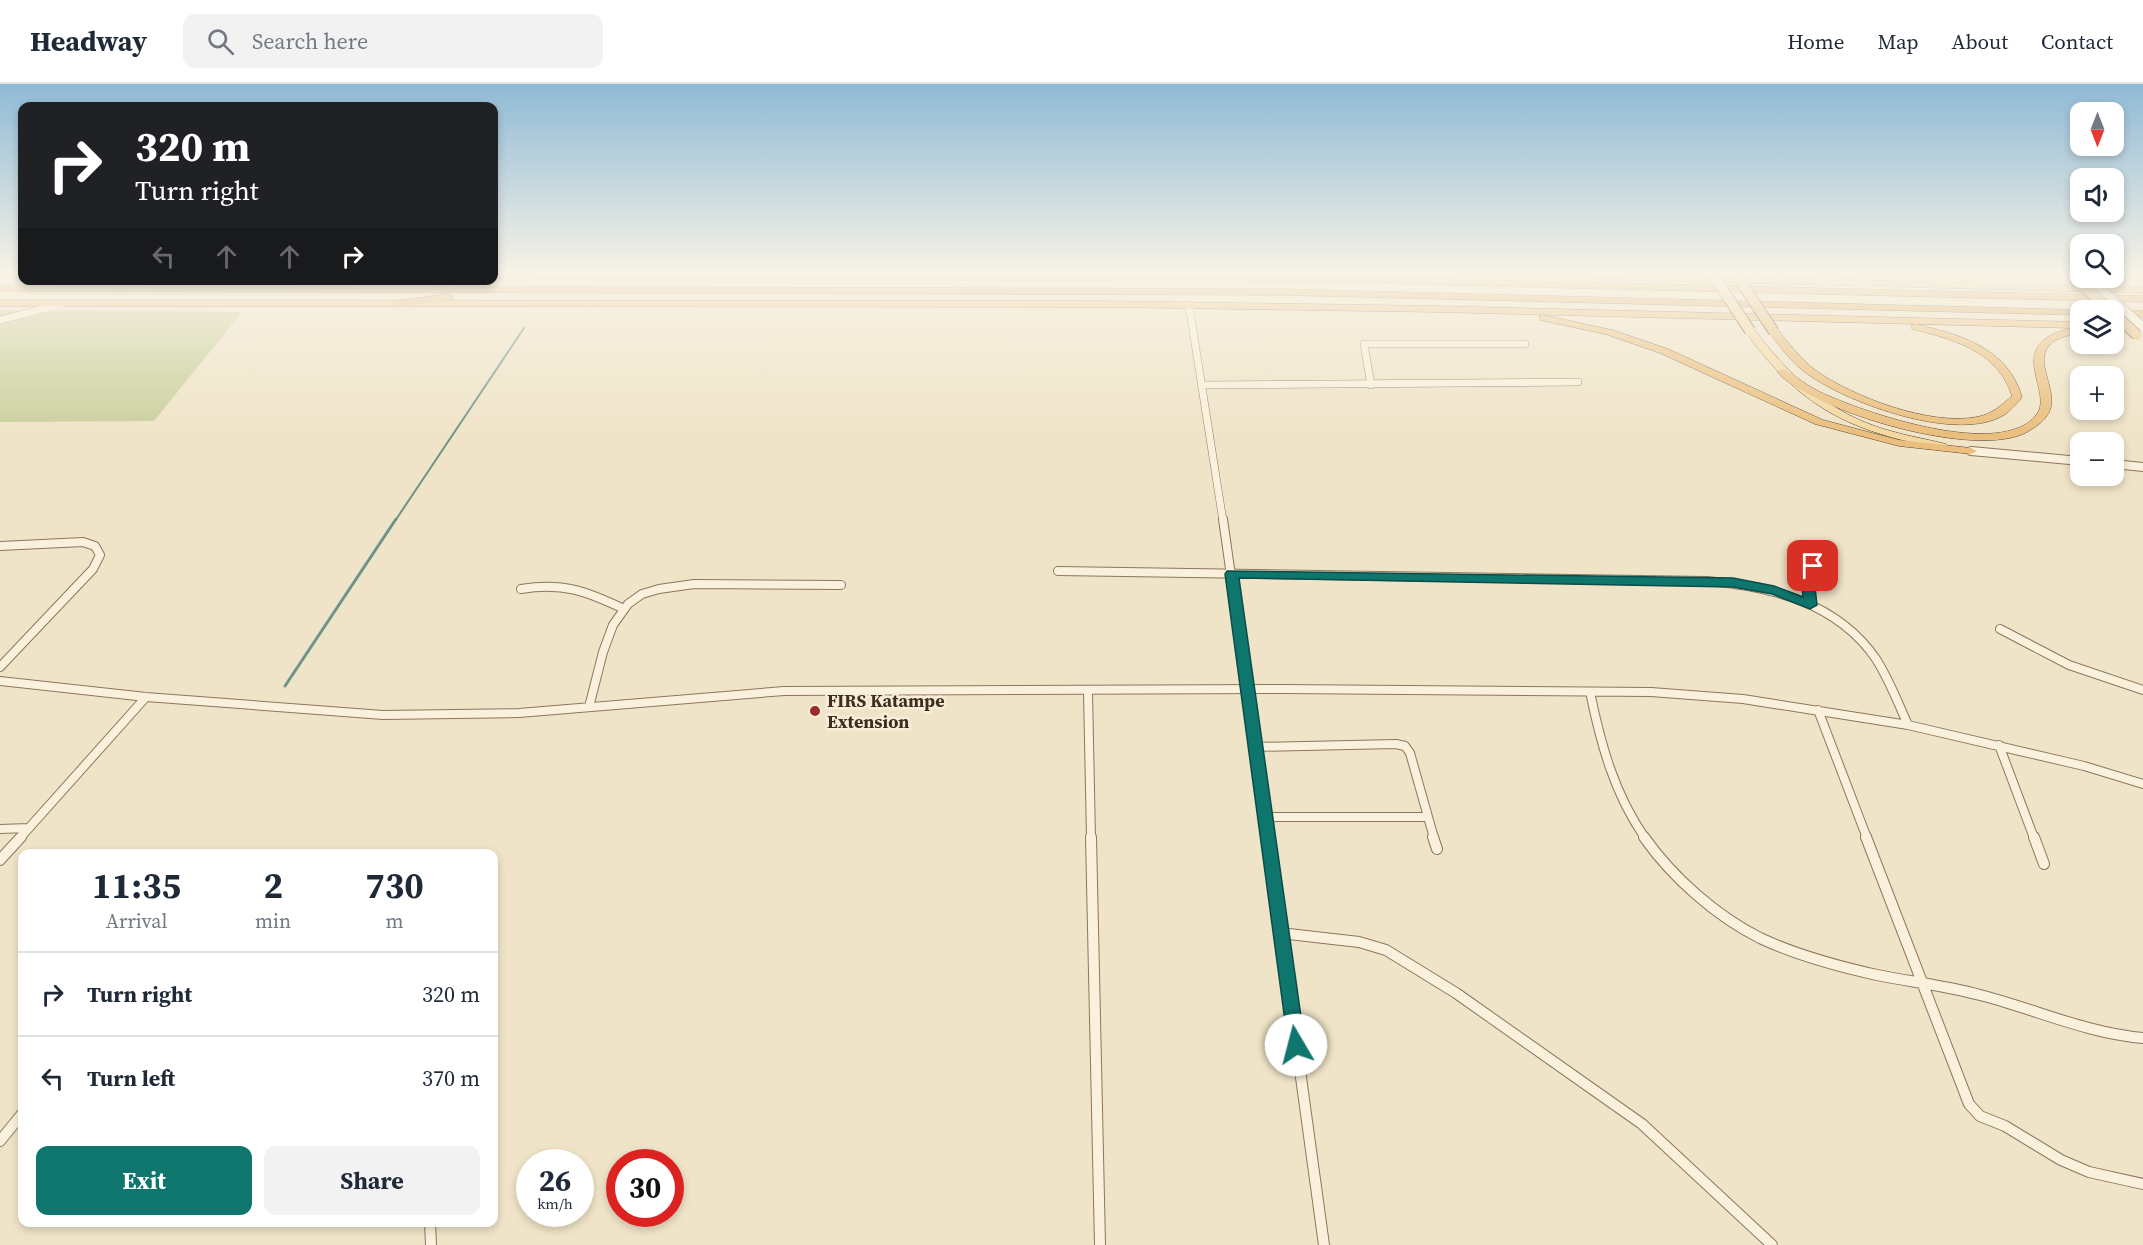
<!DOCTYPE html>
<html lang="en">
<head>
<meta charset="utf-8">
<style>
  body { margin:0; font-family:"Source Serif 4",serif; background:#f2f2f3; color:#1f2937; height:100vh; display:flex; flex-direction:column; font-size:22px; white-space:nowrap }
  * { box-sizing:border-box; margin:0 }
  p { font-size:20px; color:#747a83 }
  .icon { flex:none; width:33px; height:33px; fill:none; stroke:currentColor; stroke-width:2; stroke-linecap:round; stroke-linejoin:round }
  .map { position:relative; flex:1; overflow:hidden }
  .panel { position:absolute; left:18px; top:765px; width:480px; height:378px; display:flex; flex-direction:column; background:#fff; border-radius:12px; box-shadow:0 3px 9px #0003 }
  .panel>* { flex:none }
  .banner { position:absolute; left:18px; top:18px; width:480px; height:183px; border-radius:12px; box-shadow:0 3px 9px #0003; background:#202124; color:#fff; overflow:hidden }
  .needle { width:39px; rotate:180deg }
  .tools { position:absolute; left:2070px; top:18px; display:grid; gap:12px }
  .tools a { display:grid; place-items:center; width:54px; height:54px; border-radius:12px; background:#fff; box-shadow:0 3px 9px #0003; font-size:30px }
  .speed { position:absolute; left:516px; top:1065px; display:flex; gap:12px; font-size:30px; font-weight:700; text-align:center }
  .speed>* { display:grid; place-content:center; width:78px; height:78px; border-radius:50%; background:#fff; box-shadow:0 3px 9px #0003; line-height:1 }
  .speed small { font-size:15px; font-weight:400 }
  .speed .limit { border:9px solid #d22; background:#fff; color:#111 }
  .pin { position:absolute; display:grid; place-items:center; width:51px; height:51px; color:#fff; margin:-26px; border-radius:12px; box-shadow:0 3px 9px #0006 }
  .me { position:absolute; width:66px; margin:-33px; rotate:352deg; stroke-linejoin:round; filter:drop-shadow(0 0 4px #0008) }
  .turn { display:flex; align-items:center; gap:21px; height:126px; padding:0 18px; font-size:27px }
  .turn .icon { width:78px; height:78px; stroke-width:2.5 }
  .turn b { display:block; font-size:42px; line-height:51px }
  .lanes { display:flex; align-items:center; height:57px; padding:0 18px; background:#0003; justify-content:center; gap:30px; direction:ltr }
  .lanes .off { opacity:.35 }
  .eta { display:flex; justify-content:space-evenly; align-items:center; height:102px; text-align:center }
  .eta b { font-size:36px; font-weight:700; line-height:42px }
  .primary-button { display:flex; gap:12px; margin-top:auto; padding:12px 18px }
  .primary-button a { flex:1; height:69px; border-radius:12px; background:#0f766e; color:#fff; font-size:24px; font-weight:700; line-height:69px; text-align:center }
  .primary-button a+a { background:#f2f2f3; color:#1f2937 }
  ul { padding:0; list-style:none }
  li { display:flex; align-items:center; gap:18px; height:84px; padding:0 18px; border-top:2px solid #e0e1e3 }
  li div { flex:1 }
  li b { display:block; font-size:22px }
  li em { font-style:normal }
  header { display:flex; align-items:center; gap:36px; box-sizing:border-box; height:84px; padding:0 30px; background:#fff; border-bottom:2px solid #e0e1e3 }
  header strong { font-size:28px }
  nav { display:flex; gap:33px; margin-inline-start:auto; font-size:21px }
  .search { width:420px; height:54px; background:#f2f2f3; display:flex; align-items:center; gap:15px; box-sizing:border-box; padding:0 21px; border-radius:12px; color:#747a83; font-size:22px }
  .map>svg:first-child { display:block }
  .green { fill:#c9cf9b }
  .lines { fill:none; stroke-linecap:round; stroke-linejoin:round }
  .stream-far1 { stroke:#6f938a; stroke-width:2 }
  .stream { stroke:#6f938a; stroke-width:3 }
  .minor-far2-casing { stroke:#8d765c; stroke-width:8 }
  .minor-far1-casing { stroke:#8d765c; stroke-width:10 }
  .minor-casing { stroke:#8d765c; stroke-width:12 }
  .tertiary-casing { stroke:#8d765c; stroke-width:10 }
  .primary-casing { stroke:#5b4430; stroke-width:1 }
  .trunk-casing { stroke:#5b4430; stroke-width:1 }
  .motorway-casing { stroke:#5b4430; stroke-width:1 }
  .minor-far2 { stroke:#faf1dc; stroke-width:7 }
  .minor-far1 { stroke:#faf1dc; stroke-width:8 }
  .minor { stroke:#faf1dc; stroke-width:10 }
  .tertiary { stroke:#faf1dc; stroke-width:8 }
  .primary { fill:#f3d9a0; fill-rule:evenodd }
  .trunk { fill:#eabe7c; fill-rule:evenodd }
  .motorway { fill:#e0a458; fill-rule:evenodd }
  .tertiary-bridge-casing { stroke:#8d765c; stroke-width:10; stroke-linecap:butt }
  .primary-bridge-casing { stroke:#5b4430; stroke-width:12; stroke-linecap:butt }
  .trunk-bridge-casing { stroke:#5b4430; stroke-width:12; stroke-linecap:butt }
  .tertiary-bridge { stroke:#faf1dc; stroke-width:8 }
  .primary-bridge { stroke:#f3d9a0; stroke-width:10 }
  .trunk-bridge { stroke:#eabe7c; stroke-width:10 }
  .route { fill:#0f766e; stroke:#0a4d48; stroke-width:1.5 }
  .poi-dot { fill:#9e2a2b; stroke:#f7eed8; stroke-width:2 }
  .labels { text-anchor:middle; stroke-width:5; stroke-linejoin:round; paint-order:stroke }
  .poi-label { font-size:18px; font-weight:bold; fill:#3d2e20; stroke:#f7eed8; text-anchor:start }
</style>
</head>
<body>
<header>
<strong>Headway</strong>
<div class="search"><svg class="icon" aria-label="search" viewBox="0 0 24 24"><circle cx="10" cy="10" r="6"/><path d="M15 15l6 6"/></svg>Search here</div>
<nav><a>Home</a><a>Map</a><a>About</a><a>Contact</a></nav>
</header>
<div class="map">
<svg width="2143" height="1161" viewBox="0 0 2143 1161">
  <rect width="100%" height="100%" fill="#f0e4c8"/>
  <path class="green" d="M0,226L242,228L154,337L0,338Z"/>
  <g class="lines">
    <path class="stream-far1" d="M395,437L524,244"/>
    <path class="stream" d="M285,602L396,435"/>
    <defs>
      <path id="minor-far2" d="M1189,221L1223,437
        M0,236L62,220
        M1203,301L1578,298
        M1371,301L1364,260H1525"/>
      <path id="minor-far1" d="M1223,435L1268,754
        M0,462L83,458L95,462L100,471L93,485L0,583
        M1058,487L1707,497C1771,502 1838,519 1876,575C1889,595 1898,619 1908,641
        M521,505C563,498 586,507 624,525
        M1811,521L1808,494L1818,471
        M2000,545L2069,581L2143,606
        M0,597L146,613L383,631L519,629L784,607L1283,605L1651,608L1743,615L1908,641L2084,682L2143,700
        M1088,608L1091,754
        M1590,608C1601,661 1614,709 1645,754
        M589,623L603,568L613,541L628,520L642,510L659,505L694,500L841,501
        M1818,626L1867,754
        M1999,661L2034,754
        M1254,663L1396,660L1405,662L1410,669L1434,754
        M1264,733H1428
        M0,745L28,744
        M20,754L146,613"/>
      <path id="minor" d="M1091,753L1100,1161
        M1268,753L1324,1161
        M1433,753L1437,765
        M1644,753C1672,793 1716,832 1760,854C1794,870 1841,883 1877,891C1912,898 1947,902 1980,911C2035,925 2086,949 2143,954
        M1866,753L1969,1020L1980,1032L2005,1042L2061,1076L2089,1088L2143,1100
        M2034,753L2044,780
        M0,776L21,753
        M1280,849L1359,858L1386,866L1456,909L1642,1040L1772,1161
        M0,1057L22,1030
        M430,1138L431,1161"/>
      <path id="tertiary" d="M1971,367L2080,377
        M2114,380L2143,383"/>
      <path id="primary" d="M1750,244L1754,245C1789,292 1829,329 1887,346C1907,352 1926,355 1946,360L1948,362L1942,365C1850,347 1801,325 1745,247Z"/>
      <path id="trunk" d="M1471,189H1594L1970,199L1942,189H1957L1973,194L1975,196L1970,199L2143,203V209L1475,192Z
        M0,216L1103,217L1436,222L2080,238V249C2015,259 2060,298 2050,326C2046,336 2036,343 2027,348C1977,376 1814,328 1777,288L1782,285L1786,286C1797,294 1808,302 1820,308C1862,328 2003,377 2037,330C2054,306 2001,259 2073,244L1436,228L1103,223L0,222Z
        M1543,231L1612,246L1668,265L1823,336L1899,356L1971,364L1977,367L1971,370L1899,362L1815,340L1660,269L1605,250L1540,236V232Z
        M2114,239L2138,240L2143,243L2138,246L2114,245Z
        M1915,240C1961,251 2007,263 2022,313L2021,315C2016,320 2010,327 2004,331C1958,359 1850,320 1809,291C1793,280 1781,264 1769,248L1774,245L1778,246C1789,260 1801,275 1815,286C1853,313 1930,342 1977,333C1992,330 2001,322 2012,312C1998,267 1953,255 1912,245V241Z"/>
      <path id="motorway" d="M0,189H22V194H0Z
        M494,189L1287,191L2143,212V218L1287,197L494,194Z
        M0,201L1283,205L2084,226H2080V231L1283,211L0,207Z
        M449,210L454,213L453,215L396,223L391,220L396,217Z
        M2111,226H2114L2143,227V233L2114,232V226Z"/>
    </defs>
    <use href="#minor-far2" class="minor-far2-casing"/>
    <use href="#minor-far1" class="minor-far1-casing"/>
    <use href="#minor" class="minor-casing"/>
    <use href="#tertiary" class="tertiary-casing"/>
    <use href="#primary" class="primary-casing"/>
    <use href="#trunk" class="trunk-casing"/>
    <use href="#motorway" class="motorway-casing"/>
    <use href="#minor-far2" class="minor-far2"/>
    <use href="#minor-far1" class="minor-far1"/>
    <use href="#minor" class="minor"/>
    <use href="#tertiary" class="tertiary"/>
    <use href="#primary" class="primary"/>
    <use href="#trunk" class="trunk"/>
    <use href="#motorway" class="motorway"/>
    <defs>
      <path id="tertiary-bridge" d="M2089,194L2143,243"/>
      <path id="primary-bridge" d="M1712,189L1750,247"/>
      <path id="trunk-bridge" d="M1735,189L1774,248
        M2073,193L2110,226
        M2114,230L2137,251"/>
    </defs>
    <use href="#tertiary-bridge" class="tertiary-bridge-casing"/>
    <use href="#primary-bridge" class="primary-bridge-casing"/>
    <use href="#trunk-bridge" class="trunk-bridge-casing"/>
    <use href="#tertiary-bridge" class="tertiary-bridge"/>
    <use href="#primary-bridge" class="primary-bridge"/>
    <use href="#trunk-bridge" class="trunk-bridge"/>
  </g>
  <linearGradient id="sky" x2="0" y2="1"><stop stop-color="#8fbad6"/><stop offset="0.54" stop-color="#f8f3e6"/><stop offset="1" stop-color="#f8f3e6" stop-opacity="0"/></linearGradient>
  <rect width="2143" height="352" fill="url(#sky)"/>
  <path class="route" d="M1813,478L1819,482L1814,494L1817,521L1810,525L1772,510L1733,503L1239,494L1305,961L1302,967L1296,969L1289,967L1225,490L1227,487L1733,494L1774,502L1803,513L1801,494L1809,479Z"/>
  <circle class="poi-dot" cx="815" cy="627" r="6"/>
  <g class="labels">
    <g class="poi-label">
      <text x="827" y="623">FIRS Katampe<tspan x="827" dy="21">Extension</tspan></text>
    </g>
  </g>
</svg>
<div class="tools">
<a><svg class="needle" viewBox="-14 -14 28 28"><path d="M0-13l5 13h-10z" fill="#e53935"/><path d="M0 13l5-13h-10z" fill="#747a83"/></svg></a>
<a><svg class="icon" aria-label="sound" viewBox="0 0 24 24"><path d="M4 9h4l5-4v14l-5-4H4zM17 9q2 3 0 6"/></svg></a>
<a><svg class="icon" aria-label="search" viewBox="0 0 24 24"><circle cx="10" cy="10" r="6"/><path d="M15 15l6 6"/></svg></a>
<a><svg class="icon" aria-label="layers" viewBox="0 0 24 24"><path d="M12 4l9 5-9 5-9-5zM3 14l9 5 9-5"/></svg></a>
<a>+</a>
<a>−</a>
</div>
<div class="speed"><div>26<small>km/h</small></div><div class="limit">30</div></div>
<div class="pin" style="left:1813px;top:482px;background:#d93025"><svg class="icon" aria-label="arrive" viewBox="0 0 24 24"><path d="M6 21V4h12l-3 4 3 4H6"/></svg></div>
<svg class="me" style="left:1296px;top:961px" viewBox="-20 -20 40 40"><circle r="19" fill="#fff"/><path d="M0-13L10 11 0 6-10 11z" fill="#0f766e"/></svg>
<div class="banner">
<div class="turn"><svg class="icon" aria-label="right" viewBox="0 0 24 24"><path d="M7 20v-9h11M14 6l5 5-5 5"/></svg><div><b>320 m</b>Turn right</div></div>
<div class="lanes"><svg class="icon off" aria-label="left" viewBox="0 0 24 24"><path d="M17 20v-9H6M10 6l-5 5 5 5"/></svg><svg class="icon off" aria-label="ahead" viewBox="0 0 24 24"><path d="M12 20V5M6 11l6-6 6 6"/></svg><svg class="icon off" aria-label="ahead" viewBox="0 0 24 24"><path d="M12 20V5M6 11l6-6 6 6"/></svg><svg class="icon" aria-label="right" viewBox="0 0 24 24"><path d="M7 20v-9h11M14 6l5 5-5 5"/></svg></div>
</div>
<section class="panel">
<div class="eta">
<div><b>11:35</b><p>Arrival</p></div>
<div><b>2</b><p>min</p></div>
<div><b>730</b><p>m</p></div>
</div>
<ul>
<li><svg class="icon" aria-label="right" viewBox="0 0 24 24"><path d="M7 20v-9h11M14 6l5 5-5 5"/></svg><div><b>Turn right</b></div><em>320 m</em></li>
<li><svg class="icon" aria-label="left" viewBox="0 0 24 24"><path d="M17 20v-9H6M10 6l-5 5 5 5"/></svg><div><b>Turn left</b></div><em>370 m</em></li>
</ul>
<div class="primary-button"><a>Exit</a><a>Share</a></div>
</section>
</div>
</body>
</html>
